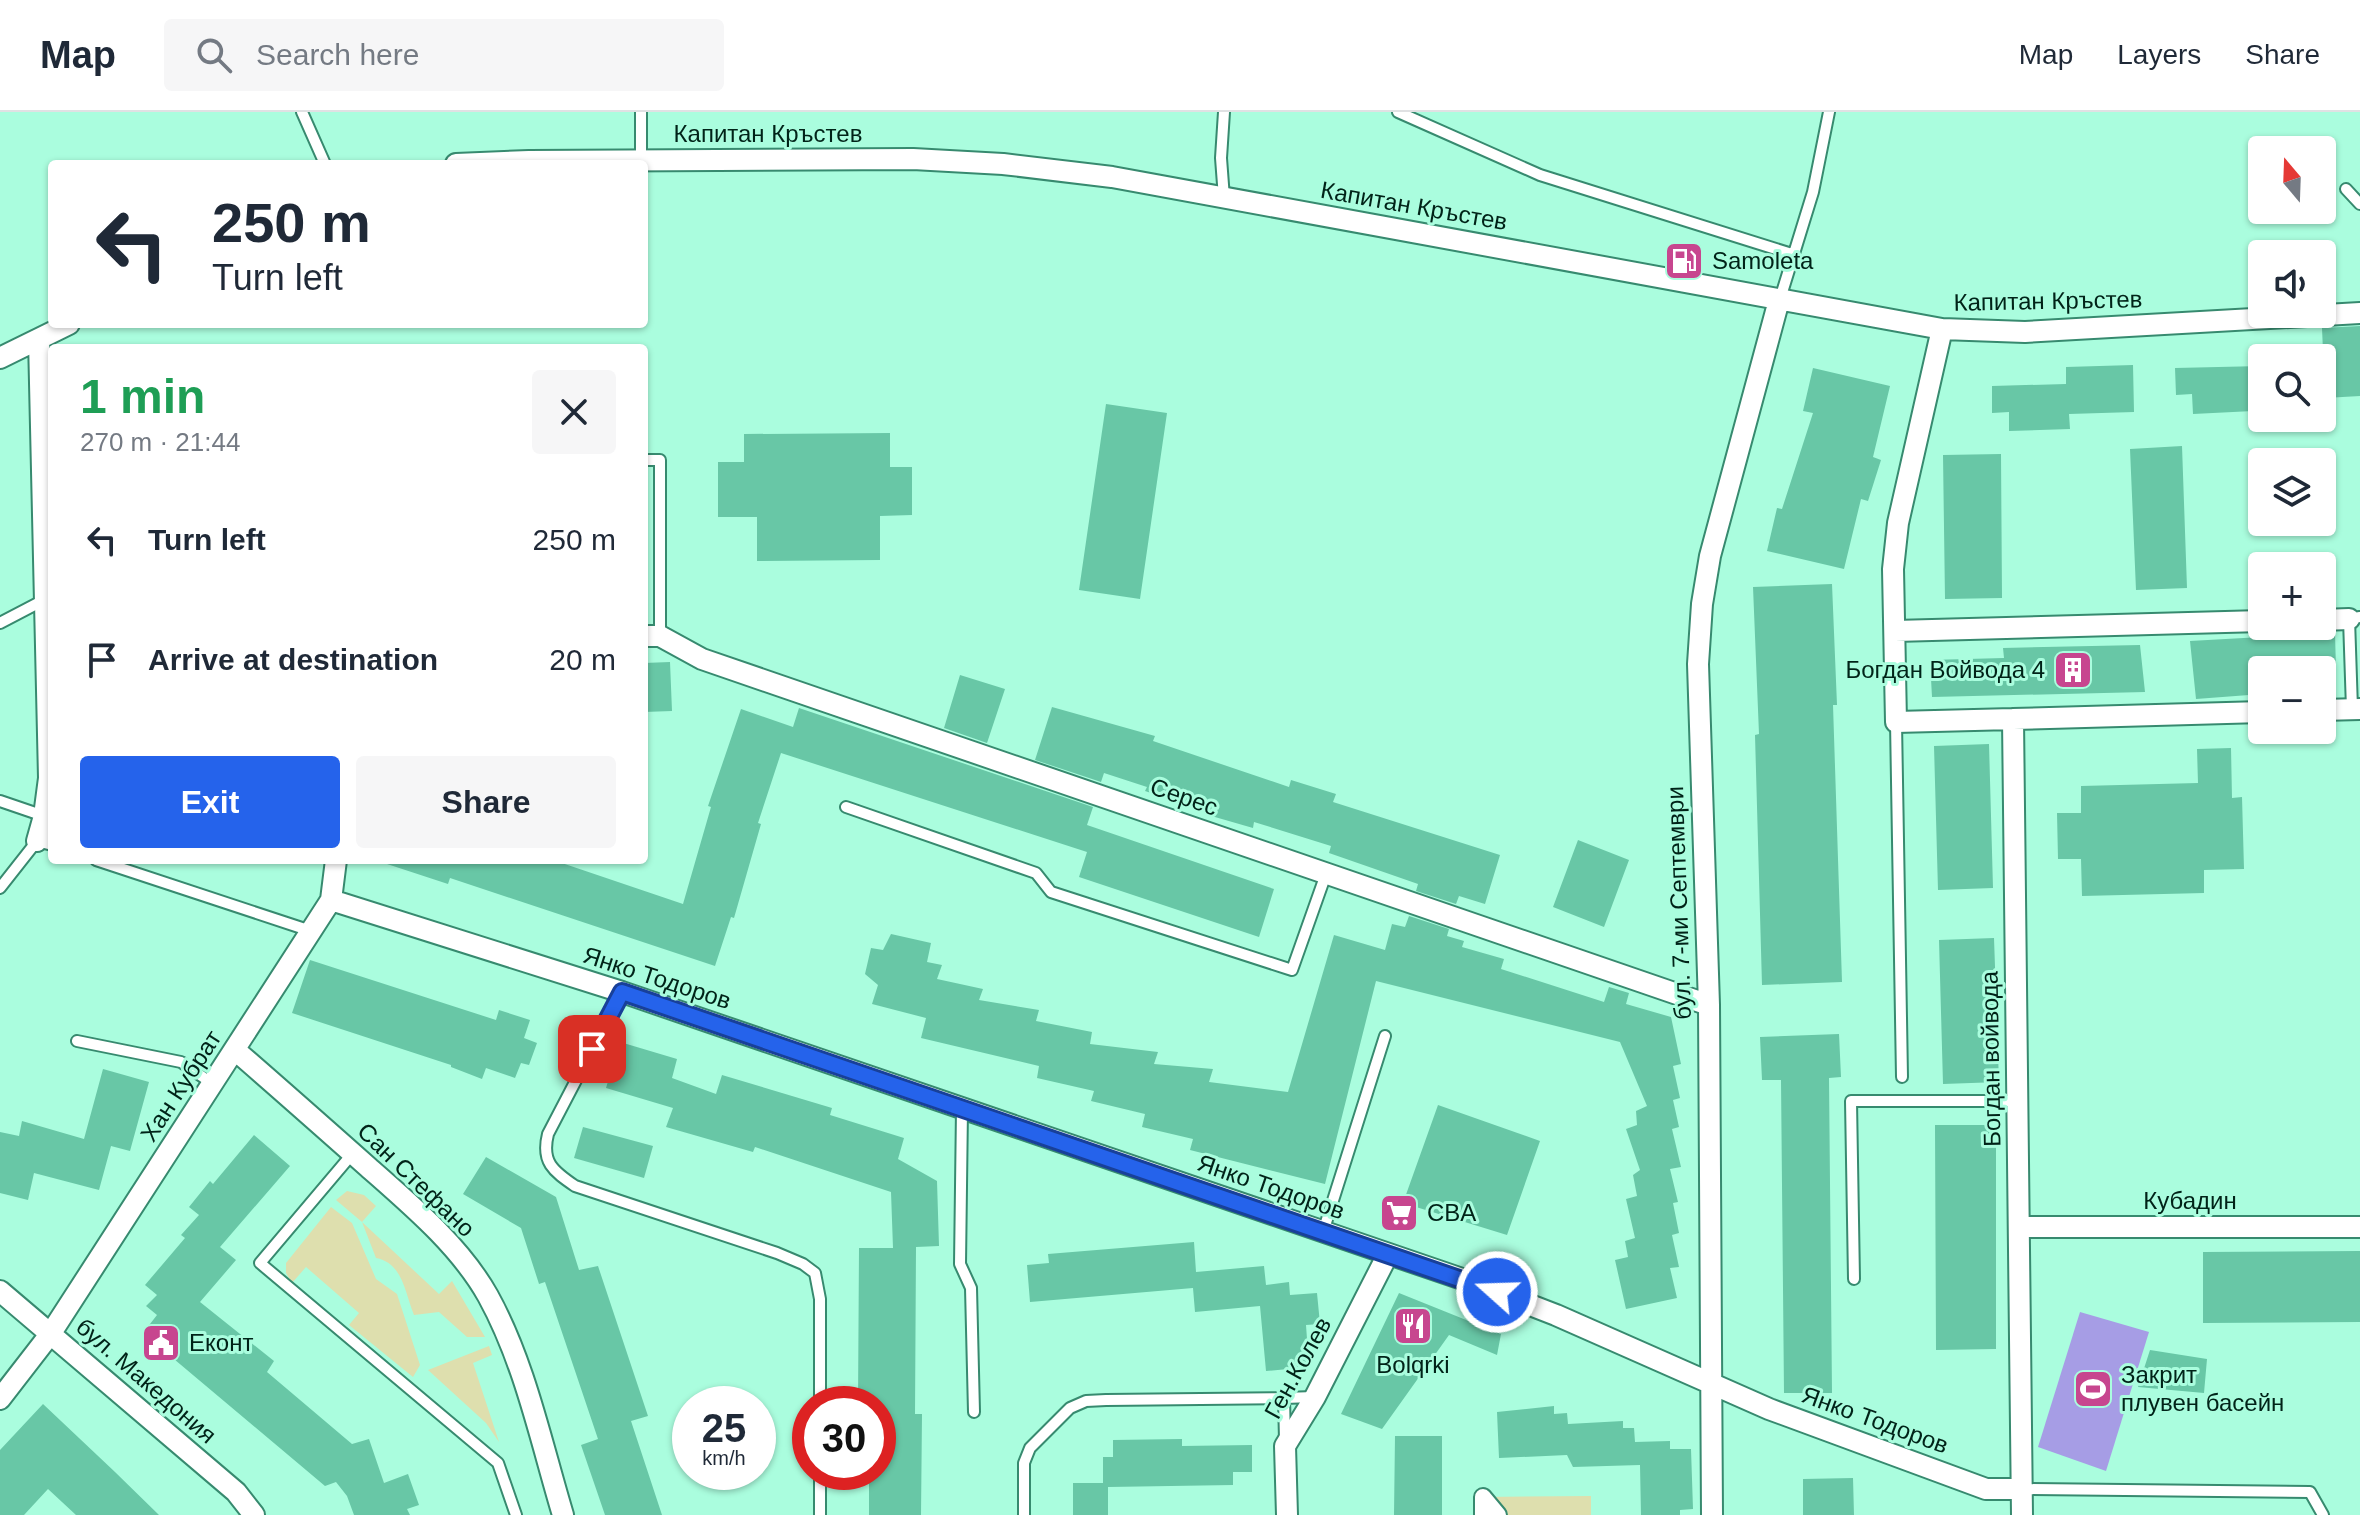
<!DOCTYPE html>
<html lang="en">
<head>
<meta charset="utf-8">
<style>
  body { margin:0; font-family:Helvetica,sans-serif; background:#f6f6f7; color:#1f2937; height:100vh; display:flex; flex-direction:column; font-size:30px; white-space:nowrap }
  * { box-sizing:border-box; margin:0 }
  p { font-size:26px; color:#747a83 }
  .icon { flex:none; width:44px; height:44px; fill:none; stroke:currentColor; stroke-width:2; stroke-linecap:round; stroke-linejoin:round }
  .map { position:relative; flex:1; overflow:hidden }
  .drawer { position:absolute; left:48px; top:232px; width:600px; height:520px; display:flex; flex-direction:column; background:#fff; border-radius:8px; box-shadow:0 2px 6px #0004 }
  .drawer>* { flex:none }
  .guide { position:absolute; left:48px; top:48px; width:600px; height:168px; border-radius:8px; box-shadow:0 2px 6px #0004; background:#fff; color:#1f2937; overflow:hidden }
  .needle { width:52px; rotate:341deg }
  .buttons { position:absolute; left:2248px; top:24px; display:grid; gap:16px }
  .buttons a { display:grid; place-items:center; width:88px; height:88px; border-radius:8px; background:#fff; box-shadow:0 2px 6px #0004; font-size:40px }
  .speed { position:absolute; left:672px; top:1274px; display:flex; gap:16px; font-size:40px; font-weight:700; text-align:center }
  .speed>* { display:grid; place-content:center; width:104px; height:104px; border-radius:50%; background:#fff; box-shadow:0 2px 6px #0004; line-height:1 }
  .speed small { font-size:20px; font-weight:400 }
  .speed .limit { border:12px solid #d22; background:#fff; color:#111 }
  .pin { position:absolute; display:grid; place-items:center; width:68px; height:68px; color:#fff; margin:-34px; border-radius:16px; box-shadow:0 4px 12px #0006 }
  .me { position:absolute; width:88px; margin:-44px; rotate:290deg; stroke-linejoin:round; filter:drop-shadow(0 0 6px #0008) }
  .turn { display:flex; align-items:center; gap:28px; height:168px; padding:0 32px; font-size:36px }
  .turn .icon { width:104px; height:104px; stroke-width:2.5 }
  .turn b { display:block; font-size:56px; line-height:68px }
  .round { display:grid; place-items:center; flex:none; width:84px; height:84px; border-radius:8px; background:#f6f6f7 }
  .overview { display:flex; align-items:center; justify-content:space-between; height:136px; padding:0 32px }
  h1 { font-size:48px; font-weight:600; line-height:60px; color:#1e9e55 }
  .action { display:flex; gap:16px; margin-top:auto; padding:16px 32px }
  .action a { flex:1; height:92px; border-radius:8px; background:#2563eb; color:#fff; font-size:32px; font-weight:600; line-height:92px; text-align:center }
  .action a+a { background:#f6f6f7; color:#1f2937 }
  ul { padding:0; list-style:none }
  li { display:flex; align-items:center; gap:24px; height:120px; padding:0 32px }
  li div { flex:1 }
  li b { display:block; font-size:30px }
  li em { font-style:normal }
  header { display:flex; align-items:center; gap:48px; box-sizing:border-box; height:112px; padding:0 40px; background:#fff; border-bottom:2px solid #e0e1e3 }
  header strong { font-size:38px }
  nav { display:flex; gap:44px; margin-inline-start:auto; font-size:28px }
  .search { width:560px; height:72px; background:#f6f6f7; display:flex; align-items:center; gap:20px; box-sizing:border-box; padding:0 28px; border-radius:8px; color:#747a83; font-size:30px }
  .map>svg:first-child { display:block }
  .green { fill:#dedfae }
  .water { fill:#a69de5 }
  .building { fill:#68c7a6 }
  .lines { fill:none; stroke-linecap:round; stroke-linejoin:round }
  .service-casing { stroke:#378a6f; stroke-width:14 }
  .pedestrian-casing { stroke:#378a6f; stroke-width:20 }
  .minor-casing { stroke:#378a6f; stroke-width:24 }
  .service { stroke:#fff; stroke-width:10 }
  .pedestrian { stroke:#fff; stroke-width:16 }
  .minor { stroke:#fff; stroke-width:20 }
  .route-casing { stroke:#184099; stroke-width:20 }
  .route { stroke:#2563eb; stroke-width:14 }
  .labels { text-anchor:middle; stroke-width:6; stroke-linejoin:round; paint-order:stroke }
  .street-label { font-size:24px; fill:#002318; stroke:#aafdde }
  .poi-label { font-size:24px; fill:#002318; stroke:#aafdde; text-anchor:start }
</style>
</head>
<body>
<header>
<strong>Map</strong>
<div class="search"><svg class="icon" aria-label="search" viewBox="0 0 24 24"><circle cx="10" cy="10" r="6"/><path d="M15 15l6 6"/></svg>Search here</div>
<nav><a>Map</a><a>Layers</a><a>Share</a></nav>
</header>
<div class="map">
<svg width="2360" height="1403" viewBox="0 0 2360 1403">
  <rect width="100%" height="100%" fill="#aafdde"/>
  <path class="green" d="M347,1079L364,1083L376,1094L362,1110L439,1182L452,1169L485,1225H467L439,1200L414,1203C405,1181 403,1151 376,1146L362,1110L336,1088Z
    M331,1095L352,1111L376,1167L397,1182L420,1253L413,1265L349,1213L359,1201L306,1155L292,1171L286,1161V1151Z
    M489,1234L492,1243L473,1251L499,1330L486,1311L428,1258Z
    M1591,1384V1403H1483V1385Z"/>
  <path class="water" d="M2080,1200L2149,1220L2106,1359L2038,1335Z"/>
  <path class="building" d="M2360,214V284L2325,286L2322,216Z
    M2133,253L2134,300L2069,302L2070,317L2009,319V300L1992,301V274L2066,272V255Z
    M2262,254V284H2253V299L2193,302L2192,282L2176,283L2175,256Z
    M1813,256L1890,274L1873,345L1881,348L1868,389L1861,387L1844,457L1767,439L1777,396L1782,397L1813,301L1803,299Z
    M1106,292L1167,301L1140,487L1079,478Z
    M890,321V355H912V403L880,404V448L757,449V405H718V350H744V322Z
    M2182,334L2187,476L2136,478L2130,337Z
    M2001,342L2002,486L1945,487L1943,343Z
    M1832,472L1837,593H1833L1842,870L1762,873L1755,623L1759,622L1753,475Z
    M2335,521L2336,558H2262V582L2196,587L2190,529Z
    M2140,533L2145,580L1932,585L1930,548L2004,546L2003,536Z
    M670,550L672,599L644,600V551Z
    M960,563L1005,577L987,631L944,616Z
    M1052,595L1155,624L1153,629L1289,675L1291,668L1336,682L1333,690L1500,743L1485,792L1459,784L1456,792L1416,779L1418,772L1329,741L1331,734L1254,710L1253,716L1208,703L1209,700L1145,679L1147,675L1104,661L1101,670L1035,648Z
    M799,596L1093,695L1087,713L1274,777L1259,825L1079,765L1087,740L781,641L758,711L761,712L734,806L731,805L715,854L450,766L448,772L387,752L388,748H553L683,792L711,695L708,694L741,597L793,615Z
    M1989,632L1993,776L1938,778L1934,634Z
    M2231,636L2232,686L2242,685L2244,757L2204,758V781L2082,784L2081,747H2058L2057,701H2081V674L2198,671L2197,637Z
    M1578,728L1629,748L1604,815L1553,795Z
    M1409,804L1449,817L1447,824L1464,829L1462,835L1504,847L1501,857L1604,890L1609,875L1629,881L1626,892L1671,905L1681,952L1673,954L1680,986L1673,988L1679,1015L1672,1017L1681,1055L1670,1057L1678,1090L1673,1091L1679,1121L1672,1123L1679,1155L1670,1156L1677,1186L1626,1197L1615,1148L1628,1145L1625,1129L1635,1126L1626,1087L1637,1084L1633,1063L1640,1058L1626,1017L1637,1013L1636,999L1647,994L1620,930L1376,869L1325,1072L1190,1038L1193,1027L1142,1015L1145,1002L1091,989L1094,979L1037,966L1039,954L921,926L926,906L872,892L878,873L865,862L871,836L883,838L891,822L931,831L927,850L942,853L937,867L983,877L979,888L1039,898L1036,909L1092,920L1090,932L1158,940L1154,952L1213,957L1209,970L1288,980L1334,823L1385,838L1392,812L1405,815Z
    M1994,826L1999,970L1943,972L1939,828Z
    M310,848L496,908L499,898L530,908L524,926L537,931L529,953L521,951L515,966L486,956L482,967L451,955V953L292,901Z
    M1839,922L1841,965L1829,966L1832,1281H1784L1781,968H1762L1760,925Z
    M620,930L677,947L672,966L716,982L722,963L832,996L830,1003L904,1026L898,1047L937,1069L939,1134L916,1135L915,1302H922L921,1403H869V1360H878V1292H858L859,1136H893L891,1080L755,1035L753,1040L666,1015L673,996L606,976Z
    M103,957L149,970L130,1039L111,1034L99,1078L34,1061L28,1088L0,1081V1020L19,1024L22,1009L84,1027Z
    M1438,993L1540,1029L1507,1123L1403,1091Z
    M1935,1013H1996V1237L1936,1238Z
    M583,1015L653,1034L644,1066L574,1046Z
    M254,1023L290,1054L220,1135L236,1148L200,1190L274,1249L267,1260L352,1332L369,1327L384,1371L408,1362L419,1393L407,1397L410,1403H354L347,1384L336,1370L325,1374L143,1221L157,1203L146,1194L157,1183L145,1173L185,1126L181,1123L199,1103L189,1095L210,1069L213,1072Z
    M486,1045L556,1085L579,1158L598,1154L648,1304L631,1309L662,1403H605L581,1333L598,1327L545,1170L539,1172L521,1116L463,1082Z
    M1194,1130L1196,1160L1264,1154L1266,1173L1289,1170L1290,1183L1317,1181L1320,1212L1306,1213L1309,1255L1266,1259L1260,1194L1195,1200L1193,1176L1030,1190L1027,1153L1049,1151L1048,1142Z
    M2360,1139V1210L2203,1211V1140Z
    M1399,1181L1501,1222L1497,1243L1449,1223L1382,1317L1341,1302Z
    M2150,1238L2207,1247L2204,1281L2138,1275Z
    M43,1292L115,1360L159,1403H76L48,1377L24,1403H0V1338Z
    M1554,1294V1302L1567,1301L1568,1312L1623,1309V1316H1634L1635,1330L1670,1329V1337H1691L1693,1397L1680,1398V1403H1641L1640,1353L1573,1355L1567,1343L1499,1346L1497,1300Z
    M1395,1324H1442V1403H1394Z
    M1182,1327V1334L1252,1333V1360H1233V1373L1108,1375V1403H1073V1371H1103V1345H1113V1328Z
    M1853,1366L1854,1403H1803V1367Z"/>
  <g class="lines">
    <defs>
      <path id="service" d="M302,0L325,52
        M641,0V48
        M1224,0L1221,46L1224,86
        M1398,0L1540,63L1795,143
        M2346,77L2360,92
        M1780,187L1813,80L1829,0
        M644,348H660V524
        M0,511L44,488
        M2352,597L2349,507L2360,505
        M1896,610L1902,965
        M0,689L44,704
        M846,695L1036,761L1051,780L1292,858L1326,762
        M96,748L311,819
        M0,776L37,729L52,733
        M622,880L548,1022C541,1050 553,1059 575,1074L777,1141L803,1152L815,1161L820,1187V1292
        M77,929L181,950L213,972
        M962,997L960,1152L971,1176L974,1300
        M353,1041L260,1151L498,1351L516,1403
        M1323,1120L1385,924
        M1854,1167L1851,989H2018
        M1285,1328L1284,1286L1314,1285
        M820,1360V1403
        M2021,1377L2310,1380L2323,1403
        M1024,1403V1351L1030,1336L1070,1296L1086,1289L1106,1288L1284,1286"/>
      <path id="pedestrian" d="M1483,1403V1385L1498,1403"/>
      <path id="minor" d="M456,52L529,49L913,47L1003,52L1112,65L1942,217L2025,220L2360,201
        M1942,217L1898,411L1893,457L1896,610L2013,607L2022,1403
        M0,246L69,212
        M2322,508L2349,507
        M1895,519L2262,509
        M644,524H660L702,547L1709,893
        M2322,598L2360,597
        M2013,607L2262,600
        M37,729L44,704L49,666L39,227
        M331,788L622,880L1468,1169L1556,1203L1769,1297L1986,1377H2021
        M235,938C280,977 324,1016 368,1055C411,1093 460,1134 488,1184C525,1251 541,1330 563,1403
        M2020,1115H2360
        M0,1179L236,1380L254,1403
        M0,1287L51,1221L331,788L336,748
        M1287,1403L1285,1334L1315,1285L1388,1142
        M1712,1403L1709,893L1698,552L1702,492L1710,444L1779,188"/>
    </defs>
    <use href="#service" class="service-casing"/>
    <use href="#pedestrian" class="pedestrian-casing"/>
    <use href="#minor" class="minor-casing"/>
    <use href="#service" class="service"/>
    <use href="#pedestrian" class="pedestrian"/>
    <use href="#minor" class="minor"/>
  </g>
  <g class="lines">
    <defs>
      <path id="route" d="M592,937L622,880L1497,1180"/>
    </defs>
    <use href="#route" class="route-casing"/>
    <use href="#route" class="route"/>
  </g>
  <defs>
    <symbol id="fuel-square" viewBox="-11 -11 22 22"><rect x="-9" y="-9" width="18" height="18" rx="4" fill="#c7468f" stroke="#aafdde"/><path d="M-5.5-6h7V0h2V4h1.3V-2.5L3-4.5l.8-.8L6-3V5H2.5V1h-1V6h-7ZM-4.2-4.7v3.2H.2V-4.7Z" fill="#fff"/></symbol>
    <symbol id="building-square" viewBox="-11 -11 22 22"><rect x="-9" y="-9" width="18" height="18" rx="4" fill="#c7468f" stroke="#aafdde"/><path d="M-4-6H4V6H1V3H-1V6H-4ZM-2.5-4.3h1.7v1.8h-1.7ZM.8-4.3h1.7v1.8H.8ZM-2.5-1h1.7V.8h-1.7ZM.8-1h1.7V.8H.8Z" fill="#fff"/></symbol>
    <symbol id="supermarket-square" viewBox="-11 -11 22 22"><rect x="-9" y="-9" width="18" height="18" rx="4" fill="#c7468f" stroke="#aafdde"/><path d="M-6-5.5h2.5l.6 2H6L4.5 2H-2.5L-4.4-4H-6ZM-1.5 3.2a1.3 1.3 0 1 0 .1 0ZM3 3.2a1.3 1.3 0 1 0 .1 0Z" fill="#fff"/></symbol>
    <symbol id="restaurant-square" viewBox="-11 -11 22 22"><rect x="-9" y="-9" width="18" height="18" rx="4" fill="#c7468f" stroke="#aafdde"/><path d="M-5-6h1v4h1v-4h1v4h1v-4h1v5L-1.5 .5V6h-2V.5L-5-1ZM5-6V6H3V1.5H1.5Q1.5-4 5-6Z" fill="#fff"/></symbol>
    <symbol id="civic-square" viewBox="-11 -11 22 22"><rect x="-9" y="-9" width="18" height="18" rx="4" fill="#c7468f" stroke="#aafdde"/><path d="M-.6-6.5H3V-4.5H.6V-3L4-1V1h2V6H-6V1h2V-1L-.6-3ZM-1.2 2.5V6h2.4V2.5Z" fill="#fff"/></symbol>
    <symbol id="stadium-square" viewBox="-11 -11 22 22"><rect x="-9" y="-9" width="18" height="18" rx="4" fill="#c7468f" stroke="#aafdde"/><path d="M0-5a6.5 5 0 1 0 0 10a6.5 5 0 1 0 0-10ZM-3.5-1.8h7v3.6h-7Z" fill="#fff"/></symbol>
  </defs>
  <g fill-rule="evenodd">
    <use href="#fuel-square" x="1662" y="127" width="44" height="44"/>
    <use href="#building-square" x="2051" y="536" width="44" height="44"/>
    <use href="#supermarket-square" x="1377" y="1079" width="44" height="44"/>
    <use href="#restaurant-square" x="1391" y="1192" width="44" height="44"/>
    <use href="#civic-square" x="139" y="1209" width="44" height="44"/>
    <use href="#stadium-square" x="2071" y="1255" width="44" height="44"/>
  </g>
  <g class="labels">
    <g class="street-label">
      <text x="768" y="30">Капитан Кръстев</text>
      <text transform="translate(1414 94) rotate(10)" y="8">Капитан Кръстев</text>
      <text transform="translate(2048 189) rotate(-1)" y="8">Капитан Кръстев</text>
      <text transform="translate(1184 685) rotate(19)" y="8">Серес</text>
      <text transform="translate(1679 791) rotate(-92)" y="8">бул. 7-ми Септември</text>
      <text transform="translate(657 866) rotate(18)" y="8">Янко Тодоров</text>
      <text transform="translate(1991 947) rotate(-91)" y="8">Богдан войвода</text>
      <text transform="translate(181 974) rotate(-57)" y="8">Хан Кубрат</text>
      <text transform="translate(416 1068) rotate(44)" y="8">Сан Стефано</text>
      <text transform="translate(1271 1075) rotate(19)" y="8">Янко Тодоров</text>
      <text x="2190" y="1097">Кубадин</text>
      <text transform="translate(1298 1256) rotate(-61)" y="8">Ген.Колев</text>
      <text transform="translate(146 1269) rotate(41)" y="8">бул. Македония</text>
      <text transform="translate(1875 1308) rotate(20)" y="8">Янко Тодоров</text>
    </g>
    <g class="poi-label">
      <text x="1712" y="157">Samoleta</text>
      <text x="2045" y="566" text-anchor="end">Богдан Войвода 4</text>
      <text x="1427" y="1109">CBA</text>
      <text x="189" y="1239">Еконт</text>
      <text x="1413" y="1261" text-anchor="middle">Bolqrki</text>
      <text x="2121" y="1271">Закрит<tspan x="2121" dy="28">плувен басейн</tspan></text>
    </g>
  </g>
</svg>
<div class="buttons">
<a><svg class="needle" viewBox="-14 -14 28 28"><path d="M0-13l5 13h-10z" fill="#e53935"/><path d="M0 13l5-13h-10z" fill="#747a83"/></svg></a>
<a><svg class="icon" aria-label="sound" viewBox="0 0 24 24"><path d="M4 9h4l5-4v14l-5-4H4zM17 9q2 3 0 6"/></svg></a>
<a><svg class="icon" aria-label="search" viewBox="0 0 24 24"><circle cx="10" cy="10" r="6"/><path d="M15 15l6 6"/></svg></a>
<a><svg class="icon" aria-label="layers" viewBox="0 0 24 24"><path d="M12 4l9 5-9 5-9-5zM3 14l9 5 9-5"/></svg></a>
<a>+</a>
<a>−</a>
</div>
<div class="speed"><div>25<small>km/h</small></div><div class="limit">30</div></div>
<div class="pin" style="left:592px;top:937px;background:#d93025"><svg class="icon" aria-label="arrive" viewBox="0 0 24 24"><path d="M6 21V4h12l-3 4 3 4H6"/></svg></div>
<svg class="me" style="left:1497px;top:1180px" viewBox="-20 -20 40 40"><circle r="17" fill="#2563eb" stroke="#fff" stroke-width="3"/><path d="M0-11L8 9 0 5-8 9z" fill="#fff"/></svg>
<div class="guide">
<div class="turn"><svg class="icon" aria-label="left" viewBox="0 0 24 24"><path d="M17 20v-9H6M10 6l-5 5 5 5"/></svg><div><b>250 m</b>Turn left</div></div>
</div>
<section class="drawer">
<div class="overview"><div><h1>1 min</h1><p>270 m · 21:44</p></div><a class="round"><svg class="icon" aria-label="close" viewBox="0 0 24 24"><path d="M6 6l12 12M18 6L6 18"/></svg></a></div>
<ul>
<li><svg class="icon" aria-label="left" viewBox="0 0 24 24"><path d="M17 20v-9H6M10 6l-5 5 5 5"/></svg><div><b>Turn left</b></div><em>250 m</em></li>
<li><svg class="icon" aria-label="arrive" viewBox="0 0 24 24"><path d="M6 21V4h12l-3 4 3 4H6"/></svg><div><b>Arrive at destination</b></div><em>20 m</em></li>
</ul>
<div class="action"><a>Exit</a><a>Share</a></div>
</section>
</div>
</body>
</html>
